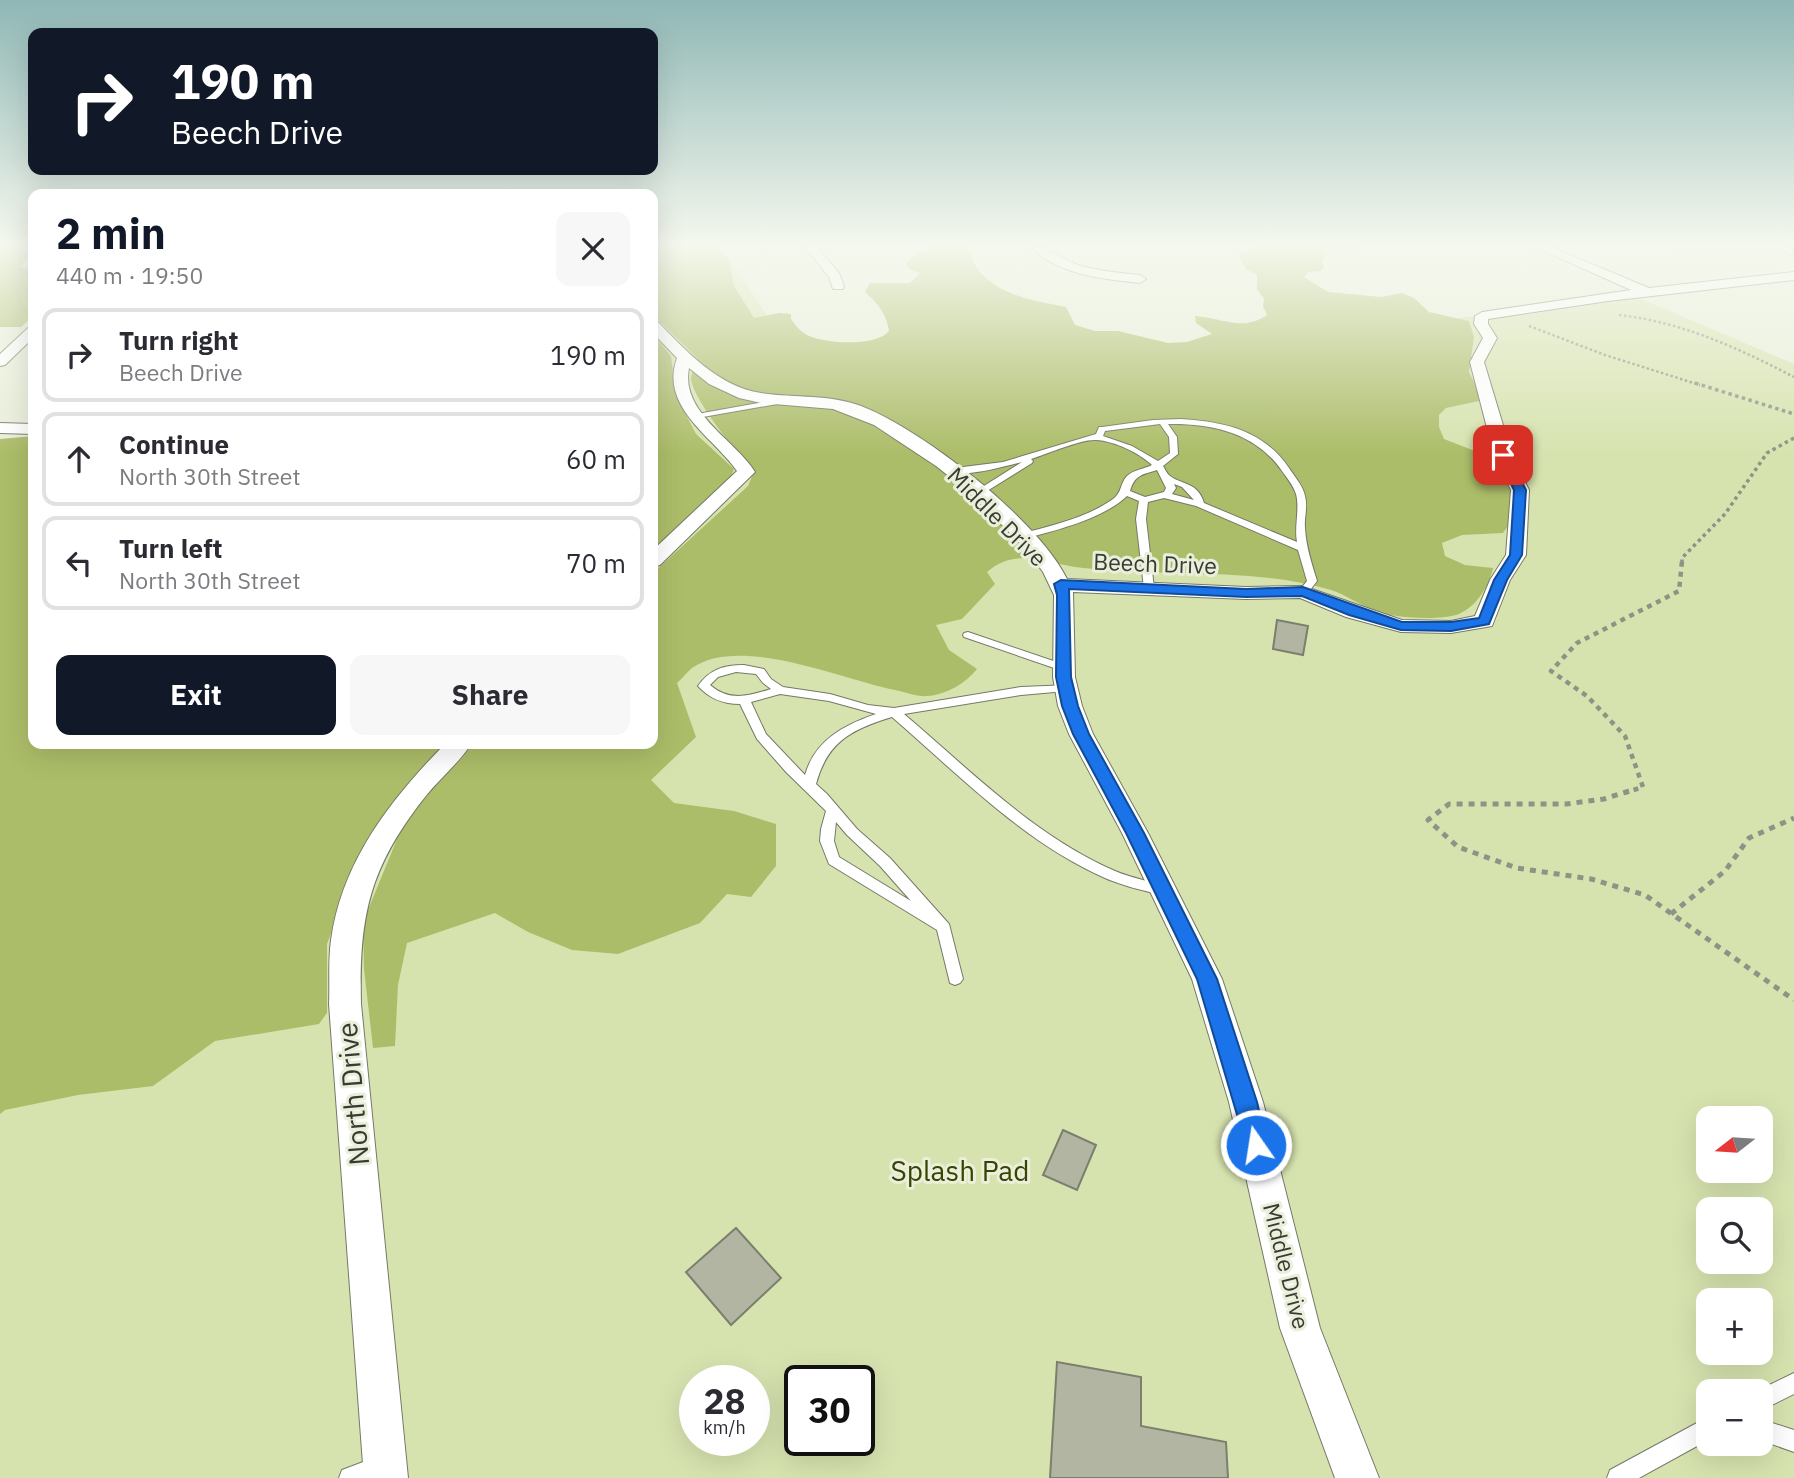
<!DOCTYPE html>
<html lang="en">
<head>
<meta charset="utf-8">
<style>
  body { margin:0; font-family:"IBM Plex Sans",sans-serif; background:#f7f7f7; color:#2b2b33; height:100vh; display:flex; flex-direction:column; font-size:26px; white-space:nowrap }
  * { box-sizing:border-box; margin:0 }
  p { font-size:23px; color:#7c7c81 }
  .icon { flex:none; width:38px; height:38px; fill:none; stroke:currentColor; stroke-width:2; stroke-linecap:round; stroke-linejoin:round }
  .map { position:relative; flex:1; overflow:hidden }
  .drawer { position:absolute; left:28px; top:189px; width:630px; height:560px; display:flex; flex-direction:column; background:#fff; border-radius:14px; box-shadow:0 7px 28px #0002 }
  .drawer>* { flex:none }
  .top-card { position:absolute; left:28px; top:28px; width:630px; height:147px; border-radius:14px; box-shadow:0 7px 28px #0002; background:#111827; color:#fff; overflow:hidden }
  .needle { width:46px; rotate:253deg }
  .tools { position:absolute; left:1696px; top:1106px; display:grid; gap:14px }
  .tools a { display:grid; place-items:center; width:77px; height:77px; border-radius:14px; background:#fff; box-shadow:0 7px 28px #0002; font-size:35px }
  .speed { position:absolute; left:679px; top:1365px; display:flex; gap:14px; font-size:35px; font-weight:700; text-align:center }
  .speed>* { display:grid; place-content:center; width:91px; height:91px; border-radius:50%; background:#fff; box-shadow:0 7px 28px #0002; line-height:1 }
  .speed small { font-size:18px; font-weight:400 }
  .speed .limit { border:4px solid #111; border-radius:10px; background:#fff; color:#111 }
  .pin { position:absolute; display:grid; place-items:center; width:60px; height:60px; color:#fff; margin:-30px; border-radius:14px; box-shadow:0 4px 10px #0006 }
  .me { position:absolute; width:77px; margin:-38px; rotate:347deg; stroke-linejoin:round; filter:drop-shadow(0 0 5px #0008) }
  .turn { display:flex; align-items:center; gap:24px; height:147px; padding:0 28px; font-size:32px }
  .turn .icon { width:91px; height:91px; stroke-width:2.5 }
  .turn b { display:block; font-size:49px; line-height:60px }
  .round { display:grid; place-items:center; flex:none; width:74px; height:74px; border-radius:14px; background:#f7f7f7 }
  .headline { display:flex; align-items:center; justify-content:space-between; height:119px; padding:0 28px }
  h1 { font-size:42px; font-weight:700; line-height:52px; color:#111827 }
  .action { display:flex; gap:14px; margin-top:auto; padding:14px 28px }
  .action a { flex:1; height:80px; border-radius:14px; background:#111827; color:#fff; font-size:28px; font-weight:700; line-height:80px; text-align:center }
  .action a+a { background:#f7f7f7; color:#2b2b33 }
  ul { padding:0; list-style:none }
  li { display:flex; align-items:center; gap:21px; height:94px; margin:0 14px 10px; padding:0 14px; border:4px solid #e1e1e2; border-radius:14px }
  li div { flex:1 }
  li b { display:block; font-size:26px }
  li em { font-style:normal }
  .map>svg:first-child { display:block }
  .built { fill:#dce2c7 }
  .green { fill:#d7e3af; fill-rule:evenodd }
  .forest { fill:#acbd69 }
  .building { fill:#b1b5a2; stroke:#7b7f6d; stroke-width:2 }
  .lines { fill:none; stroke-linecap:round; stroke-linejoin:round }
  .service-casing { stroke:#747967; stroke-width:2 }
  .minor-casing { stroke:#747967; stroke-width:2 }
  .path-far3 { stroke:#8f9385; stroke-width:2.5; stroke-dasharray:2.5 2.5; stroke-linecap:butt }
  .path-far2 { stroke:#8f9385; stroke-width:3.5; stroke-dasharray:3.5 3.5; stroke-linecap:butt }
  .path-far1 { stroke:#8f9385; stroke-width:4.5; stroke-dasharray:5 5; stroke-linecap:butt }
  .path { stroke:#8f9385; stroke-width:5; stroke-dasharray:6 6; stroke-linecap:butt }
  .service { fill:#fff; fill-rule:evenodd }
  .minor { fill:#fff; fill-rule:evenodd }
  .route { fill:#1a73e8; stroke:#114b97; stroke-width:2 }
  .labels { text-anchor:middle; stroke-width:6; stroke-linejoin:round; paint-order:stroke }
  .street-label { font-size:23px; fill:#393b33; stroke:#e9efda }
  .near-street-label { font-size:28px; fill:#393b33; stroke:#e9efda }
  .near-park-label { font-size:28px; fill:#3a4401; stroke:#e9efda }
</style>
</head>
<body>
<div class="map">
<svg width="1794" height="1478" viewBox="0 0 1794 1478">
  <rect width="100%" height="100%" fill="#e9efda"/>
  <path class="built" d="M1671,247H1794V259L1768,250L1692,255Z"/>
  <path class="green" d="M653,247H721L826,402L1632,295L1794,364V1478H0V500L33,744H653ZM1708,1118H1760V1171H1708ZM1708,1209H1760V1262H1708ZM1708,1300H1760V1353H1708ZM695,1381H754V1440H695ZM800,1381H859V1440H800ZM1708,1391H1760V1444H1708Z"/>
  <path class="forest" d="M0,247H33V254L19,267L33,268V316L21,327H0Z
    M653,247H717L729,260L734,286L754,318L780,313L791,314V319C797,327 802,334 812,337C831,344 877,346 889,331C887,315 878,303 865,292L870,283H910L920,273L909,269L906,263L918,253L928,250L929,247H966C973,255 973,264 979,271C1001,296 1035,301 1066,307L1075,325L1095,331H1118L1168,343L1187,342L1212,334L1196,323L1195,316C1224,318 1241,332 1267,315L1263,306L1264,299L1257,289V275L1246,269L1239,257L1242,252L1255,247H1366L1325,251L1327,256L1322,261L1324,266L1321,271L1308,272L1304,277L1328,292L1382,297L1402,293L1414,298L1429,312L1469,321L1474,337L1469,372L1477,388L1479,401L1446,408L1439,415V427L1444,439L1498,460L1512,496L1513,519L1503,533L1462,535L1442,543L1445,556L1465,565L1493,568C1489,586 1477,606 1459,614C1441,621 1392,618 1375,611C1360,605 1346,595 1331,590C1251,567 1165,577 1083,568C1047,564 1017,546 987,572L995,584L962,619L936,625L949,650L977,669C966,683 946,695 927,696C918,697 905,692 895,690C844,680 740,634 692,668C687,672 682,679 677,683L696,737L651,780L674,803L734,811L776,824V866L751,897L727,894L700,923L618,954L572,950L528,932L495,913L407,943L398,985L395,1046L373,1048L364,969L363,922L402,827L449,766L473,744H653V573L748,486L753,474C739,454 693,400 691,379C691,372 696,365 698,359L653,315Z
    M653,334L671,356L674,381L682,407L696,434L734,469C725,498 676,531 653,552Z
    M33,436V744H444L410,782L367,840L327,944V1013L319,1024L215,1041L153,1086L78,1095L5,1110L0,1114V439Z"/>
  <path class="building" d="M1277,620L1308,626L1303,655L1273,649Z
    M1063,1130L1096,1145L1077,1190L1043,1175Z
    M736,1228L781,1278L731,1325L686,1272Z
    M1057,1362L1141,1377V1426L1226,1442L1228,1478H1050Z"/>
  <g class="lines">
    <defs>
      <path id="service" d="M1785,247H1794L1792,250L1794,255L1783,250Z
        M780,399H783V403L697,418L693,416L697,414Z
        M1181,419C1225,422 1263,430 1289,468C1295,477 1303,486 1305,496C1308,507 1304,518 1305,528C1306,547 1312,564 1317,581L1307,594L1303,595L1298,592L1307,581L1298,550L1196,506L1164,498L1148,502L1146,519L1154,588L1153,590L1149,591L1144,588L1136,519L1139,501L1127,496C1103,519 1054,531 1023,539L1020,538V534C1050,526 1087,518 1113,499C1122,493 1120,483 1127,476C1133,470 1144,469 1152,465C1139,453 1115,441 1096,440C1081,439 1047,454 1031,459L1033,461L1032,463L979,496L976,495V491L1022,462C1005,466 965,478 951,471L955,468L1003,462L1096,434L1099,427H1102L1153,420ZM1160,424L1169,437L1170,453L1158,461L1132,446L1103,436L1105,431ZM1168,424C1212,423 1256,433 1282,471C1287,478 1293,485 1296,494C1300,509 1294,527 1297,542L1204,503C1198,482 1182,485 1170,476C1167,474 1165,469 1163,466L1178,454L1177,437ZM1157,470L1166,488L1164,492L1145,497L1130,491C1135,475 1141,475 1157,470ZM1174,484L1182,487L1194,500L1172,494L1176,488Z
        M968,632L1068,666L1070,668L1064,671L1060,670L964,637L963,635L964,633Z
        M744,665L764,669L771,679L783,687L830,694L868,705L894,708L1021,687L1070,685L1072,687L1066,691L1021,695L904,714C970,770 1034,836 1115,871C1131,878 1149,881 1166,886L1168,890L1166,894L1161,895C1142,890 1123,886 1105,878C1023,842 958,774 892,717C852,729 827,742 816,784L827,794L857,829L890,858L949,924L963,979L960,983L955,985L950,983L937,930L829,864L820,841L821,829L826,811L786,772L757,739L740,704C723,704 710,699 698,686C710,669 724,665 744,665ZM736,672L756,674L763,683L771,689C748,696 730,702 710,685L718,677ZM780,694L829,701L876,714C844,725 815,740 805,775L766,734L751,702ZM836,822L847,835L880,866L911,901L839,857L834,841Z
        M1794,1373V1394L1760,1411V1391H1757Z
        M1708,1417V1440L1639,1478H1607L1610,1470Z
        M1760,1419L1794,1430V1452L1760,1440Z
        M379,1456L387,1459L390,1467L387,1475L378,1478H339L342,1470Z"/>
      <path id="minor" d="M805,247H817L839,273L844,286L843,289H833L829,277Z
        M1031,247C1049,246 1061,259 1078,265C1098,271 1119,273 1140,275L1146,279L1140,283C1103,279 1058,275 1031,247Z
        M1535,247H1551L1649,288L1794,272V280L1608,301L1488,319V324L1497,338L1484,362L1512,455L1529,490L1526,555L1510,580L1492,626L1451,633L1401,632L1346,617L1300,598L1246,599L1073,592L1075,677L1082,706L1093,734L1148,833L1222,979L1263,1102L1320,1328L1379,1478H1335L1280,1328L1229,1102L1192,979L1122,833L1069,734L1058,706L1053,677L1054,595L1043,572L1026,549L969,492L936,466L874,425L833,409L761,403L739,398L709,384L689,368C680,413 736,440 755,472L660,565L653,567V550L737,471C713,437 659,407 677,358L653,333V321L658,322C686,351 719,387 761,393C795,398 829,394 861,406C923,430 1038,520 1067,579L1246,587L1303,586L1402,620L1451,621L1475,616L1490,580L1506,555L1511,490L1494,455L1470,362L1483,338L1474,324L1475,316L1482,312L1631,290Z
        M33,327V338L5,365L0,366V354L28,328Z
        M0,423L33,424V434L0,433Z
        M445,744H471C459,763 439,779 425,797C369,868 359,916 361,1004L408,1478H364L329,1004C330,983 328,961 331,940C342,861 391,799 445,744Z"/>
    </defs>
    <use href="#service" class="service-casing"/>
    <use href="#minor" class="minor-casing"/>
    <path class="path-far3" d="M1619,315C1682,322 1738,348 1794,377
      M1529,326L1605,355L1700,385"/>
    <path class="path-far2" d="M1695,383L1794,414
      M1682,563V558L1725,514L1767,453L1794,438"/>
    <path class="path-far1" d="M1624,793L1643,787L1625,736L1587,696L1551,671L1577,643L1679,591L1682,561"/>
    <path class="path" d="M1629,791L1604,799L1566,804H1449L1428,820L1458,847L1517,868L1591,879L1645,895L1794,1000
      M1671,914L1725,871L1749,838L1794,818"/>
    <use href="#service" class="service"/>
    <use href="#minor" class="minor"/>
  </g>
  <linearGradient id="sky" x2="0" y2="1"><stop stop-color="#8fb7b5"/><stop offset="0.54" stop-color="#f5f8ee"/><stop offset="1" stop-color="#f5f8ee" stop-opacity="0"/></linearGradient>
  <rect width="1794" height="454" fill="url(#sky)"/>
  <path class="route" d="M1499,453H1507L1526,490L1522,555L1507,580L1489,624L1451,631L1401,630L1349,615L1302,596L1246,597L1069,589L1071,677L1078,706L1089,734L1144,833L1217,979L1257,1102L1267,1145L1264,1152L1256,1155L1248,1152L1197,979L1126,833L1073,734L1062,706L1056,677L1057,595L1054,584L1061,580L1246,589L1303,587L1402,622H1451L1479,618L1494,580L1510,555L1514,490L1497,455Z"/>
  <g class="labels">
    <g class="street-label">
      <text transform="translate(997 517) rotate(45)" y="8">Middle Drive</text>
      <text transform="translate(1155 564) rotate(2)" y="8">Beech Drive</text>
      <text transform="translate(1286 1266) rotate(76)" y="8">Middle Drive</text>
    </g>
    <g class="near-street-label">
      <text transform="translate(353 1094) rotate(-95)" y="10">North Drive</text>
    </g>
    <g class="near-park-label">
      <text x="960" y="1181">Splash Pad</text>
    </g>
  </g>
</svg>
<div class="tools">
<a><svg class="needle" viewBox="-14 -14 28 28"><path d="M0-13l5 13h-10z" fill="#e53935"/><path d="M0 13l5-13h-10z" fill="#7c7c81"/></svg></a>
<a><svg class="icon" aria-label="search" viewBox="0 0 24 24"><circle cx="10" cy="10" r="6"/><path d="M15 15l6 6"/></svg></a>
<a>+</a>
<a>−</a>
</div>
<div class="speed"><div>28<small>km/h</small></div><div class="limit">30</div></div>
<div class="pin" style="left:1503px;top:455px;background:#d93025"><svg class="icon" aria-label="arrive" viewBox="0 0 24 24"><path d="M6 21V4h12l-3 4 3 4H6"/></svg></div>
<svg class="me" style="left:1256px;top:1145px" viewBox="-20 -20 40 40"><circle r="17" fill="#1a73e8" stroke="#fff" stroke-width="3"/><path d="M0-11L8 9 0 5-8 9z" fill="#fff"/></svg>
<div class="top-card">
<div class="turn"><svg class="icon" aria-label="right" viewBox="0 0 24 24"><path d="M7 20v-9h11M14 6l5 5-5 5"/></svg><div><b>190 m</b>Beech Drive</div></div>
</div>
<section class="drawer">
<div class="headline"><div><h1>2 min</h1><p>440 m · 19:50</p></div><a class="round"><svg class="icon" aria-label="close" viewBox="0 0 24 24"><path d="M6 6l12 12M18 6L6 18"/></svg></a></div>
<ul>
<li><svg class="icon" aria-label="right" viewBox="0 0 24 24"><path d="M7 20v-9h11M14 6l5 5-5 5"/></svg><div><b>Turn right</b><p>Beech Drive</p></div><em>190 m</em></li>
<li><svg class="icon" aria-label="ahead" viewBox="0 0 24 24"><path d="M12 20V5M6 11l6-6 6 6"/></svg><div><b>Continue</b><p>North 30th Street</p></div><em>60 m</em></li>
<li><svg class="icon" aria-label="left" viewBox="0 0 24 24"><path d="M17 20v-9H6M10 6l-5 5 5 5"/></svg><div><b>Turn left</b><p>North 30th Street</p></div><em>70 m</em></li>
</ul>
<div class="action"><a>Exit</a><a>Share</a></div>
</section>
</div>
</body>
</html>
